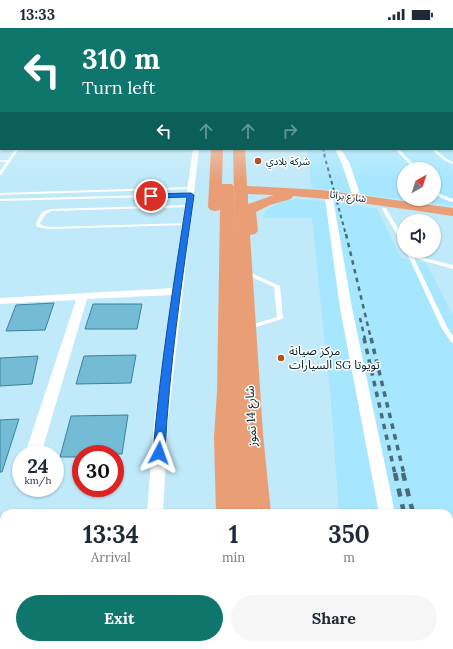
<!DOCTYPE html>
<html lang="en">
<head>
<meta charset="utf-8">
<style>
  body { margin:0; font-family:Lora,"Noto Sans Arabic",serif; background:#f6f6f7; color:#1f2937; height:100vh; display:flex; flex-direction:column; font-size:15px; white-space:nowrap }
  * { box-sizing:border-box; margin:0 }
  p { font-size:13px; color:#747a83 }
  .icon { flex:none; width:22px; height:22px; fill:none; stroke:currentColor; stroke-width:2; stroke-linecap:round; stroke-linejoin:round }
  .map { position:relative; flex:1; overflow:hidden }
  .side { position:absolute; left:0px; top:481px; width:453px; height:140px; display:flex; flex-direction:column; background:#fff; border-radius:12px 12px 0 0; box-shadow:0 1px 3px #0004 }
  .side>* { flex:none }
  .banner { position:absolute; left:0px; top:0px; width:453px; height:122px; box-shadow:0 1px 3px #0004; background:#0f766e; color:#fff; overflow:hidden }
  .needle { width:26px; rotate:39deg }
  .controls { position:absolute; left:397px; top:134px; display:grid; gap:8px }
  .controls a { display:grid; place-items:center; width:44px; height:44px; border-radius:50%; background:#fff; box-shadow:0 1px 3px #0004; font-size:20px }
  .speed { position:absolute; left:12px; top:417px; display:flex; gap:8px; font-size:20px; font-weight:700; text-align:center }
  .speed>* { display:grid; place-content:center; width:52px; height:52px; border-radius:50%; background:#fff; box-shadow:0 1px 3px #0004; line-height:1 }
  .speed small { font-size:10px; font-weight:400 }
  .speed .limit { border:6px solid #d22; background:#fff; color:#111 }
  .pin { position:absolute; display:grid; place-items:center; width:34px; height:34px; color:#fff; margin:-17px; border:2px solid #fff; border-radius:50%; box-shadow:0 1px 4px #0007 }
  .me { position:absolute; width:44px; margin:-22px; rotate:4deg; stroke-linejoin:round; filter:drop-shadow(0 0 3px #0008) }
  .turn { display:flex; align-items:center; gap:14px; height:84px; padding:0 16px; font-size:18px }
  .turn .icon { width:52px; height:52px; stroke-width:2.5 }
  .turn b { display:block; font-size:28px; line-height:34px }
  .lanes { display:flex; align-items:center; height:38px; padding:0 16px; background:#0003; justify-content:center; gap:20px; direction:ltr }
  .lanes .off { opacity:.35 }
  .eta { display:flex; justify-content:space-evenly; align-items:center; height:68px; text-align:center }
  .eta b { font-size:24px; font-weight:800; line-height:28px }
  .primary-button { display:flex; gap:8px; margin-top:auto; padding:8px 16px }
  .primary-button a { flex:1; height:46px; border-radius:24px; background:#0f766e; color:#fff; font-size:16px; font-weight:800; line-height:46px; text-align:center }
  .primary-button a+a { background:#f6f6f7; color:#1f2937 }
  .status { display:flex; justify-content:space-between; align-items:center; height:28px; padding:0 20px; background:#fff; direction:ltr }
  .status svg { height:11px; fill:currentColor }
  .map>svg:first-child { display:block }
  .built { fill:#a6e6fe; fill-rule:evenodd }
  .building { fill:#74bbd5; stroke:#3b829b }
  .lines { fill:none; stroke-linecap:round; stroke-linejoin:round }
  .lane { fill:#fff; fill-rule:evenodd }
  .street { fill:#fff; fill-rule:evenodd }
  .primary { fill:#ea9e76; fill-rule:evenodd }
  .rail-far4 { stroke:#4a6c77; stroke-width:1.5; stroke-dasharray:2.5 2.5; stroke-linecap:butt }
  .rail-far3 { stroke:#4a6c77; stroke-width:2; stroke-dasharray:3.5 3.5; stroke-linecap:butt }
  .rail-far2 { stroke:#4a6c77; stroke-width:2.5; stroke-dasharray:4.5 4.5; stroke-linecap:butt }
  .rail-far1 { stroke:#4a6c77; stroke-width:3.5; stroke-dasharray:5.5 5.5; stroke-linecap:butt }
  .rail { stroke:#4a6c77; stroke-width:4.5; stroke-dasharray:8 8; stroke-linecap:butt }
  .route { fill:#1a73e8; stroke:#114b97 }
  .poi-dot { fill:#b55120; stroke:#fff; stroke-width:1.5 }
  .labels { text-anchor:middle; stroke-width:3; stroke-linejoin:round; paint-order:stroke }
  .far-poi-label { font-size:10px; fill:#001d26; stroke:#fff; text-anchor:start }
  .far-street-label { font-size:10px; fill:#001d26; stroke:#fff }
  .poi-label { font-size:12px; fill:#001d26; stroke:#fff; text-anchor:start }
  .street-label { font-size:12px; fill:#001d26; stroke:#fff }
</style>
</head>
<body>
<div class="status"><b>13:33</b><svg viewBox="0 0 49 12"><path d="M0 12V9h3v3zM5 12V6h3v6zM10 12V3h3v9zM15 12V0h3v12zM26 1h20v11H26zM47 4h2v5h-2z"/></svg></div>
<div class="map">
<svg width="453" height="621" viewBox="0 0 453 621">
  <rect width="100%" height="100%" fill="#c0e9f9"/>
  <path class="built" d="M452,66L453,178L312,160L307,121H452ZM404,141H434V171H404Z
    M300,171L351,176L377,181L401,230L426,235L453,287V621H349V617H449V485H339L331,373L312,190H263L265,184L273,178L288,172Z"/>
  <path class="building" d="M54,275L45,302L6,303L16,277Z
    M93,276H142L137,301H85Z
    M136,327L131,355L76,356L84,328Z
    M38,328L32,356L0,358V330Z
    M128,387L122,426H81V429H60L71,388Z
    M19,391L2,444H0V392Z"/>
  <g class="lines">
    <path class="lane" d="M0,76H1V78H0Z
      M0,93H1V95H0Z
      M452,112H453V115H452Z
      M452,118H453V120H452Z
      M0,120L1,121H3L0,122Z
      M15,121H19L11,132V134H10L1,147H0V143L6,134H0V132H8Z
      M395,121H399L418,141H414Z
      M431,121H435L447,131L453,134V136L445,133Z
      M191,159L193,160L192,161L0,167V165Z
      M434,160L440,166L453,171V174C446,172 434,169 434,160Z
      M191,166H192V168L0,173V171Z
      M190,177L192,178L191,179L52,183L46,186L40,195L41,197L49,199L189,195V197H187L49,201L37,199L36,195L42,184L51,181Z
      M382,180H386L404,211V216L402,215L382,181Z
      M406,223H410L412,227L453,237V241L414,230L447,299L453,308V315L451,314L441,299Z
      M253,246L280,258L283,290L282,291L253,300L250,298L251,297L277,289L274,259L251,249L250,248Z"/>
    <path class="street" d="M193,121H199L168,394L163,485H147L154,394L172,267L87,271L41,426H25L76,272L0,276V270L173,260Z
      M335,121H341L350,136L361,169L360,171H357L353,169L342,136Z
      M326,168H332L333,170L352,280L395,485H379L340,280L325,170Z
      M139,617H159V621H139Z
      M403,617H423L424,621H404Z"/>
    <path class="primary" d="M211,121H223L222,156H232L234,159L235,209L233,121H245L247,158L322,162L453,180V188L348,173L293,168L291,171L270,177L256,184L258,203L255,206L250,207L263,406L271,485H216L214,409L217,364L220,182L215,183L210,182L208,179ZM248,166L274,167L248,176Z
      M218,617H286V621H219Z"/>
    <path class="rail-far4" d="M323,121L325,127"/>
    <path class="rail-far3" d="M324,126L346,207"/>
    <path class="rail-far2" d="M346,206L371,311
      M360,290L365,311"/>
    <path class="rail-far1" d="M364,310L395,446
      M371,310L404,446"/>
    <path class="rail" d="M395,445L404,485
      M403,445L413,485
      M433,617L434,621
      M444,617L445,621"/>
  </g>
  <linearGradient id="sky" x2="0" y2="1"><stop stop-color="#a9b0de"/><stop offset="0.43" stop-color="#e3f5fc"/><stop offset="1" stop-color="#e3f5fc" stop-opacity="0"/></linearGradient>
  <rect width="453" height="153" fill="url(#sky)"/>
  <path class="route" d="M191,165L194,167C182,253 169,339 165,425L163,428L159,429L155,428L153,425C160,339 174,254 187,169L151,170L148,168L151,166Z"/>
  <g class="poi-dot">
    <circle cx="258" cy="133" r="4"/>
    <circle cx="281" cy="330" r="4"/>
  </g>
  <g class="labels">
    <g class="far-poi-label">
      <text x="266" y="137">شركة بلادي</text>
    </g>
    <g class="far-street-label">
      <text transform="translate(348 168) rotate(7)" y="4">شارع براثا</text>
    </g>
    <g class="poi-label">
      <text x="289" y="327">مركز صيانة<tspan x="289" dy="14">السيارات SG تويوتا</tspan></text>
    </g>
    <g class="street-label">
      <text transform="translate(251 388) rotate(-93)" y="4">شارع 14 تموز</text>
    </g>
  </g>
</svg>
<div class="controls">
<a><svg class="needle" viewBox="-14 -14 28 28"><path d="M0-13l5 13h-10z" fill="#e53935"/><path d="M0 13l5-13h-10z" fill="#747a83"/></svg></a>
<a><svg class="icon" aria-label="sound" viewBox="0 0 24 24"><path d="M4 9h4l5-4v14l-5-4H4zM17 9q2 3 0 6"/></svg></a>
</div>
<div class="speed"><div>24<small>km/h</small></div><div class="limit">30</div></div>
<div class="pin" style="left:151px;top:168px;background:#d93025"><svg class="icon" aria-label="arrive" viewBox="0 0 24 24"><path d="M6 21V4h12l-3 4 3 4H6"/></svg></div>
<svg class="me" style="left:159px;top:425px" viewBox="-20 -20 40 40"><path d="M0-17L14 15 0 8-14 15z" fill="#1a73e8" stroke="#fff" stroke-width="4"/></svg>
<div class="banner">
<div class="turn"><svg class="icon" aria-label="left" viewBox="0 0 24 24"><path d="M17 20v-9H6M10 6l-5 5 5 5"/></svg><div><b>310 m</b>Turn left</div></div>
<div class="lanes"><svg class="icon" aria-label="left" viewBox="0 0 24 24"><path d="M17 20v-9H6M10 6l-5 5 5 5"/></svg><svg class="icon off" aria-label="ahead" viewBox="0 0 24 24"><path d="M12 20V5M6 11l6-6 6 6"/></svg><svg class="icon off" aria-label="ahead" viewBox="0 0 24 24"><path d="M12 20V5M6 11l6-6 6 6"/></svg><svg class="icon off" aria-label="right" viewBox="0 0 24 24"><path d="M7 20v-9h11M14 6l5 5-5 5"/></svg></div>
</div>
<section class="side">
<div class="eta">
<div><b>13:34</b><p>Arrival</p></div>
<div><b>1</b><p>min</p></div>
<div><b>350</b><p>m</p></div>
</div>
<div class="primary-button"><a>Exit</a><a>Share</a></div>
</section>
</div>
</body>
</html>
